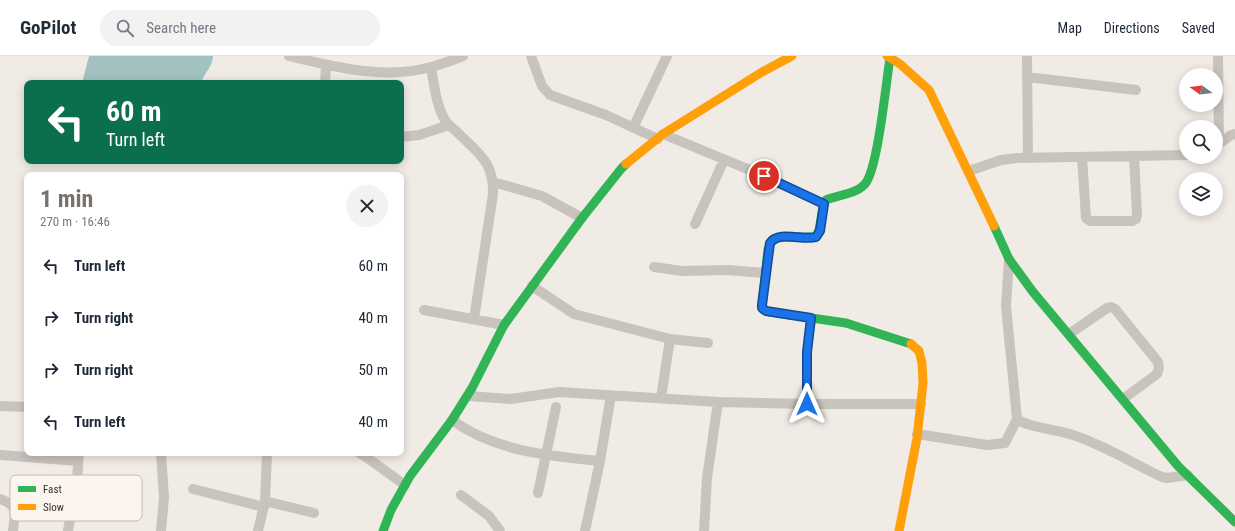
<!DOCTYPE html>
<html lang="en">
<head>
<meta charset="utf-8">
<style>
  body { margin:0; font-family:"Roboto Condensed",sans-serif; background:#f2f2f3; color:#1f2937; height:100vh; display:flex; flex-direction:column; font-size:15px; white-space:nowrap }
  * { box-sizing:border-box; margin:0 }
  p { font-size:13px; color:#747a83 }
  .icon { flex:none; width:22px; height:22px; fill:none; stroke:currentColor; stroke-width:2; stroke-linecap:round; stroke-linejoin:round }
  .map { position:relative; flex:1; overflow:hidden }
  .side { position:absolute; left:24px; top:116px; width:380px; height:284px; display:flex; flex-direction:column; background:#fff; border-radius:8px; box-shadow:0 2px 10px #0003 }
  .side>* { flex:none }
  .top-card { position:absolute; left:24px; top:24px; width:380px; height:84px; border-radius:8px; box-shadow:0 2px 10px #0003; background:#0b6e4f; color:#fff; overflow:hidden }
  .needle { width:26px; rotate:285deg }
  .fabs { position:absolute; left:1179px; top:12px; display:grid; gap:8px }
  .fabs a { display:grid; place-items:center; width:44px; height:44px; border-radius:50%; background:#fff; box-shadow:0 2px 10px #0003; font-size:20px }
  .pin { position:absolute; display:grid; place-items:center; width:34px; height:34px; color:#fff; margin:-17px; border:2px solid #fff; border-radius:50%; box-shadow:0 1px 4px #0007 }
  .me { position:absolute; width:44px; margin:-22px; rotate:0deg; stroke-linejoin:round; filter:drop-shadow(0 0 3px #0008) }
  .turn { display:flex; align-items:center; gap:14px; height:84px; padding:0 16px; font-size:18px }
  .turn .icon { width:52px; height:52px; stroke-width:2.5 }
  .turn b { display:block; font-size:28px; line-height:34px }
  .round { display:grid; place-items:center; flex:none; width:42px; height:42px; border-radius:21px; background:#f2f2f3 }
  .head { display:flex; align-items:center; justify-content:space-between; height:68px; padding:0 16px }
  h1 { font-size:24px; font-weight:700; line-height:30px; color:#7a716c }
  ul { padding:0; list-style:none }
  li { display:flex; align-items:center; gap:12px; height:52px; padding:0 16px }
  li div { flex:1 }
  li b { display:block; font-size:15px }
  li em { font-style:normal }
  header { display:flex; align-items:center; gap:24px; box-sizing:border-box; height:56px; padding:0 20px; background:#fff; border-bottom:1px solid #e0e1e3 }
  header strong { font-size:19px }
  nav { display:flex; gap:22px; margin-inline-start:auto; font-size:14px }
  .search { width:280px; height:36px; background:#f2f2f3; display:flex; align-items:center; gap:10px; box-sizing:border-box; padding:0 14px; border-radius:22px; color:#747a83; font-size:15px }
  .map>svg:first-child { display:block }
  .water { fill:#a1c2c1 }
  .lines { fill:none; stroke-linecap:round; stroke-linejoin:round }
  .street { stroke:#c9c3be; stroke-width:10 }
  .fast { stroke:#30b455; stroke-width:9 }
  .slow { stroke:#ff9f0a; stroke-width:9 }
  .route-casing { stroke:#114b97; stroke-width:10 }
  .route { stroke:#1a73e8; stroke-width:7 }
  .key { fill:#fbf5ee; stroke:#c1bab4; stroke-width:1 }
  .key-label { font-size:11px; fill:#3b302b }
</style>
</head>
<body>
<header>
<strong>GoPilot</strong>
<div class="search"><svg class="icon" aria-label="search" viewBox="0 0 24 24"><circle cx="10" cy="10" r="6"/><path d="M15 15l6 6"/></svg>Search here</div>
<nav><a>Map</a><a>Directions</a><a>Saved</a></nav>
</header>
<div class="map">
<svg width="1235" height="475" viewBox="0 0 1235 475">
  <rect width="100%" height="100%" fill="#f0ebe5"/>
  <path class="water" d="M89,0H213C213,10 204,17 201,27H82Z"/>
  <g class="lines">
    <path class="street" d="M289,0C336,11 383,24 431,11C442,8 453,4 463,0
      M531,0L542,30L550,39L606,59L658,83
      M1027,0L1028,102
      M1218,0L1219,87
      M431,11C434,28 436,49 445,64C448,69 454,73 458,77C479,98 494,106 493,138L474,263
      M1027,21L1136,34
      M325,27L326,9
      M633,72L667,0
      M663,78L764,120L824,148
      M401,81L419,79L449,69
      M1216,90L1231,79L1235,78
      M1082,101L1086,162L1090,165H1132L1136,163L1137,159L1134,100
      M969,115L1001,104L1017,102L1186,99
      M493,126L542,140L582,162
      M695,168L724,104
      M1009,203L1006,250L1017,363C1026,371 1059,374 1073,379C1104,389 1132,407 1162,421L1167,422L1188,419
      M654,211L682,215L728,214L765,217
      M532,230L574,258L670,283L708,287
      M424,254L504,269
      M1069,278L1107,252L1111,251L1115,253L1158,306L1159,312L1157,318L1123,343
      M468,340L511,343L559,336L718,346L807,348H921
      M661,342L670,283
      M807,348V296L811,262
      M0,350L27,351
      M452,364C494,395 549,400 600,405
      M917,378L987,389L1005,387L1017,363
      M359,397L366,401L405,429
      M1,399L78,405
      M193,433L264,451
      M538,437L556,351
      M461,439L489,460L500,475
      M0,443C19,450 15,457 13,475
      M265,445L314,457
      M68,475L77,423L79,397
      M161,475L164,441L161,397
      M258,475L265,445L267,397
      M585,475L600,405L611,339
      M704,475L707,422L718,346"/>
    <path class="fast" d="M890,2C886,26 878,113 865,128C856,138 838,139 826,144C819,156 823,169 816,181H781L773,183L768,193L762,249L764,254L770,256L846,267L911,288
      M994,170L1009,203L1033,236L1178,410L1235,466
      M383,475L391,454L410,420L452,364L472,332L504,269L582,162L621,113L626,108"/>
    <path class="slow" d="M887,0L900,8L929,34L994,170
      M626,108L663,78L762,16L792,0
      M899,475L917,382L923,327L922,307L919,295L911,288"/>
  </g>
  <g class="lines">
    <defs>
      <path id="route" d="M764,120L824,148L820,175L816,181C803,185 779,174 770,187L762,249V252L766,255L811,262L807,296V348"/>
    </defs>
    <use href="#route" class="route-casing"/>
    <use href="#route" class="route"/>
  </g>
  <rect x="10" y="419" width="132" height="46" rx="6" class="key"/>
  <rect x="18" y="430" width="18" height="6" fill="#30b455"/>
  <rect x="18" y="448" width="18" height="6" fill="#ff9f0a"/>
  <g class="key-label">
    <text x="43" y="437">Fast</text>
    <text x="43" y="455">Slow</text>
  </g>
</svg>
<div class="fabs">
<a><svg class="needle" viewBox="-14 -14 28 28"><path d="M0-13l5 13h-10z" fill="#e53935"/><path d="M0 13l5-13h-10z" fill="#747a83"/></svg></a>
<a><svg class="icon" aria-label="search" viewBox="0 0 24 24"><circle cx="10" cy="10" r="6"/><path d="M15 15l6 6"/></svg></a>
<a><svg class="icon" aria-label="layers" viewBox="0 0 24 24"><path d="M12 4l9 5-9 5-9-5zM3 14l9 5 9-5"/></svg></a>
</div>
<div class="pin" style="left:764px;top:120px;background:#d93025"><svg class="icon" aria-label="arrive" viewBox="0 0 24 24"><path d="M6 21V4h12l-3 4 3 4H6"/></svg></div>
<svg class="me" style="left:807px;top:348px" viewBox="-20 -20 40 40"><path d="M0-17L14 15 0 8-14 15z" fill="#1a73e8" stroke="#fff" stroke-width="4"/></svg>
<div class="top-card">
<div class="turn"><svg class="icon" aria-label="left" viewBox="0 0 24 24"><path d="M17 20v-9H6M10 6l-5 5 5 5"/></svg><div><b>60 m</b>Turn left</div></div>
</div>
<section class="side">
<div class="head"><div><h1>1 min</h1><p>270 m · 16:46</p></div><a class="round"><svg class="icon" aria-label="close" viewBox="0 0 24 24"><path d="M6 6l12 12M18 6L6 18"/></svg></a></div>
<ul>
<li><svg class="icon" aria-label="left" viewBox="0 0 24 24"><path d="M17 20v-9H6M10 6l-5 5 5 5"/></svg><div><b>Turn left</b></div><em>60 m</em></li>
<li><svg class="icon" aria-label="right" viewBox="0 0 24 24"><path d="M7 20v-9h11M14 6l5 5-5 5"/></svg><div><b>Turn right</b></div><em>40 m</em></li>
<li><svg class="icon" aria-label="right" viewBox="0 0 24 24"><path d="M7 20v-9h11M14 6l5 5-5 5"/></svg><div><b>Turn right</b></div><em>50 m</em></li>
<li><svg class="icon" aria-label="left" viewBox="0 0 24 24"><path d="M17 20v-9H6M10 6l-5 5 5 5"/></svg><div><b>Turn left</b></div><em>40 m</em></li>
</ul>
</section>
</div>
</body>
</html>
